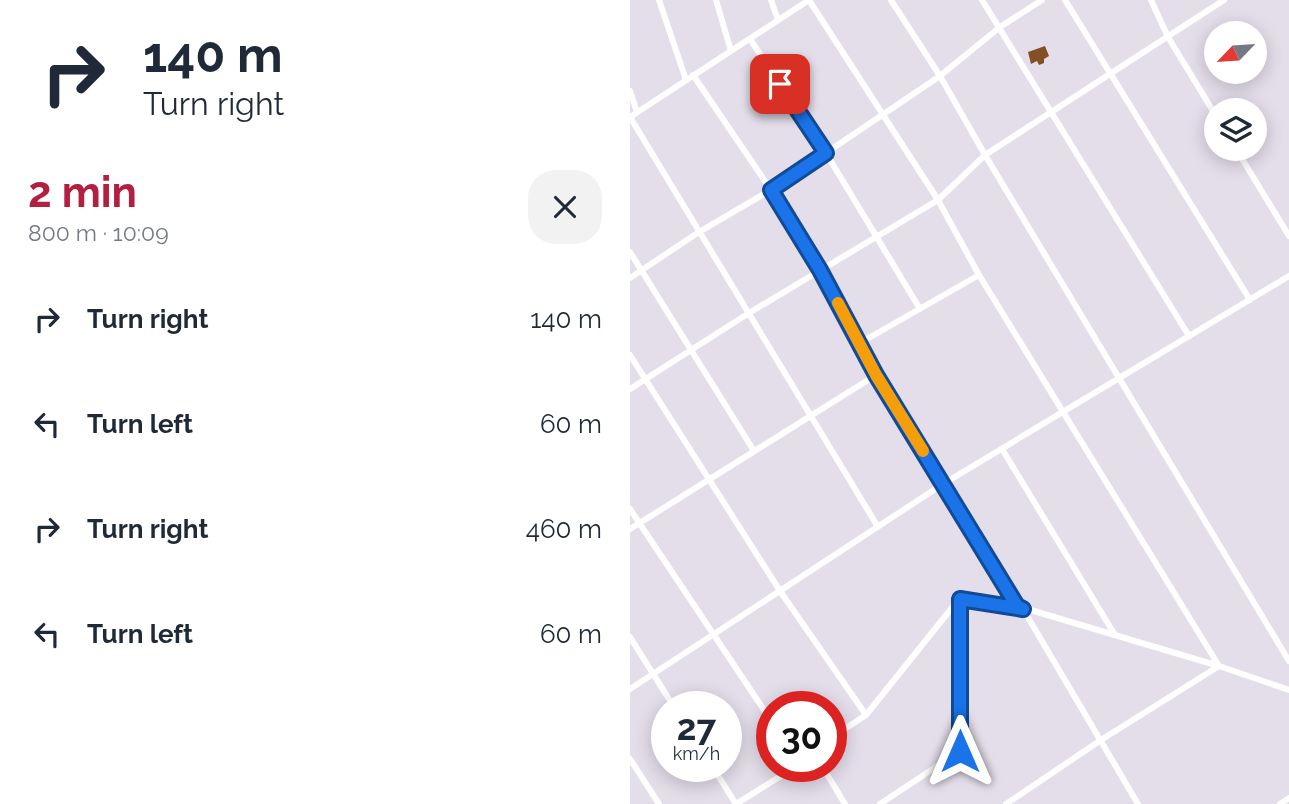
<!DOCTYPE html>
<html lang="en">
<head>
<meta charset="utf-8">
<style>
  body { margin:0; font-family:Raleway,sans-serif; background:#f2f2f3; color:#1f2937; height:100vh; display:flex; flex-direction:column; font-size:26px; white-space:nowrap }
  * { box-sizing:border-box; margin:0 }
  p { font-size:23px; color:#747a83 }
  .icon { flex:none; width:38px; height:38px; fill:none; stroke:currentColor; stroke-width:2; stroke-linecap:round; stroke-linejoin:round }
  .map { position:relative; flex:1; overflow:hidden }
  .sheet { display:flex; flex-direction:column; background:#fff; width:630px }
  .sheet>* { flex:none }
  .guide { background:#fff; color:#1f2937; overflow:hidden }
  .needle { width:46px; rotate:245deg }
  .fabs { position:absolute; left:574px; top:21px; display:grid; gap:14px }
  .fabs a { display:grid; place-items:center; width:63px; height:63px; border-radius:50%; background:#fff; box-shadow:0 4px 18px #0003; font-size:35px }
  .speed { position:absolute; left:21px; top:691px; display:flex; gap:14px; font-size:35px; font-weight:700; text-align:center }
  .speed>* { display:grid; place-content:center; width:91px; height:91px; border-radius:50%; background:#fff; box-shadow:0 4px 18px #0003; line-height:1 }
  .speed small { font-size:18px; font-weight:400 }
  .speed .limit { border:10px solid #d22; background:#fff; color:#111 }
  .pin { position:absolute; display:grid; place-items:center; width:60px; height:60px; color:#fff; margin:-30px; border-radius:14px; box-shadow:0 4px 10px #0006 }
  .me { position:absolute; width:77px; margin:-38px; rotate:0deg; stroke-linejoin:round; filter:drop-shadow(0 0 5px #0008) }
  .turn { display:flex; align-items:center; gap:24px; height:147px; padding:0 28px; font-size:32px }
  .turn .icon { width:91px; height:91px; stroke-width:2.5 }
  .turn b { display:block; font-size:49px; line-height:60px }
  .round { display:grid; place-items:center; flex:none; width:74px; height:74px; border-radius:28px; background:#f2f2f3 }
  .overview { display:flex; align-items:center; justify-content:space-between; height:119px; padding:0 28px }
  h1 { font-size:42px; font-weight:700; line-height:52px; color:#b21f41 }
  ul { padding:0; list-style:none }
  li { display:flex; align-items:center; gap:21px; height:105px; padding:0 28px }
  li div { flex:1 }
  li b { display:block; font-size:26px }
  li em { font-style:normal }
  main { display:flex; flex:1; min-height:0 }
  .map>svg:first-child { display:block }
  .building { fill:#844f24 }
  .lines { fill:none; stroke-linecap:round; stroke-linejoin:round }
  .street { stroke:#fff; stroke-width:6 }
  .route-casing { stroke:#114b97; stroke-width:18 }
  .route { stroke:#1a73e8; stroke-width:12 }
  .slow { stroke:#f59e0b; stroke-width:12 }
</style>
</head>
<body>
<main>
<section class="sheet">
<div class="guide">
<div class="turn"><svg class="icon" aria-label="right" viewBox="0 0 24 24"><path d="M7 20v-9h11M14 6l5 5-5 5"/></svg><div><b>140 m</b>Turn right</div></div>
</div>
<div class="overview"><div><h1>2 min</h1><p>800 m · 10:09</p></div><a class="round"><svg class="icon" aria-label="close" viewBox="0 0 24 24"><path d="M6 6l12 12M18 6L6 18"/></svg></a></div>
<ul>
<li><svg class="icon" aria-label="right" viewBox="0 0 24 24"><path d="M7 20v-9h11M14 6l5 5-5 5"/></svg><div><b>Turn right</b></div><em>140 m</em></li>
<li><svg class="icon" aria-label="left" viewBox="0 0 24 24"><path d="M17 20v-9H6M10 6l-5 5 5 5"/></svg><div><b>Turn left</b></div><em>60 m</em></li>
<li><svg class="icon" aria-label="right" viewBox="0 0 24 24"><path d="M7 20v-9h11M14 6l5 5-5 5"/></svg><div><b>Turn right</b></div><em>460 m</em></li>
<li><svg class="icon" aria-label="left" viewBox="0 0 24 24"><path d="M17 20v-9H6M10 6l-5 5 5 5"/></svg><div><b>Turn left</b></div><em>60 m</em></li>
</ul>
</section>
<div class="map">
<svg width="659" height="804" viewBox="0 0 659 804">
  <rect width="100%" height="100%" fill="#e4ddea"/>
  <path class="building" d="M415,46L419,56L414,59V63L409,65L407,61L401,64L398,52Z"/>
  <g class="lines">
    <path class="street" d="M29,0L56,80
      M86,0L101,51
      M141,0L148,20
      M179,0L308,200L349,275L589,666L471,740L376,804
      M261,0L310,76L355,155L659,661
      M352,0L559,336
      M435,0L620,300
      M521,0L538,37L586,116
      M120,39L196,153L290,309
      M63,75L141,190L190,270L246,375L387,606L589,666L659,690
      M0,91L7,112
      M0,117L248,527
      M0,117L179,0
      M606,149L659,236
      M0,252L124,451
      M0,278L69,232L141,190L310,76L370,27L412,0
      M230,343L349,275
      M0,355L150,591L236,715
      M0,389L119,313L308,200L355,155L594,0
      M372,449L485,635
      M0,509L142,722
      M0,529L246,375
      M0,637L44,707
      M0,689L313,484L659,276
      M201,738L236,715L329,599L393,609L508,804
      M0,759L29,804
      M82,766L106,804
      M192,766L215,804
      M106,804L167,766
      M250,804L330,751L329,599
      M650,804L659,798"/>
  </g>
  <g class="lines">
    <defs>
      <path id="route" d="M150,84L196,153L141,190L190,270L246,375L387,606L393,609L330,599V751"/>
    </defs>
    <use href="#route" class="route-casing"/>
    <use href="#route" class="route"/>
    <path class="slow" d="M208,303L246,375L293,451"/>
  </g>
</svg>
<div class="fabs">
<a><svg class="needle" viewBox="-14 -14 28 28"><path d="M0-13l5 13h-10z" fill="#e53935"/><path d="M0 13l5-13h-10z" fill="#747a83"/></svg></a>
<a><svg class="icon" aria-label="layers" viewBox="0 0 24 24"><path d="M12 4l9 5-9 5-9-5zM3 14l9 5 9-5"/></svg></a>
</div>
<div class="speed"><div>27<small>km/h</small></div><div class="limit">30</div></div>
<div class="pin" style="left:150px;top:84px;background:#d93025"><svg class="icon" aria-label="arrive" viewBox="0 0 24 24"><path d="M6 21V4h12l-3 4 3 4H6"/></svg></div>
<svg class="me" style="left:330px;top:751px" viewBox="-20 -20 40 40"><path d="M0-17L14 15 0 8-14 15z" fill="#1a73e8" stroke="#fff" stroke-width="4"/></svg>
</div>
</main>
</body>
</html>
